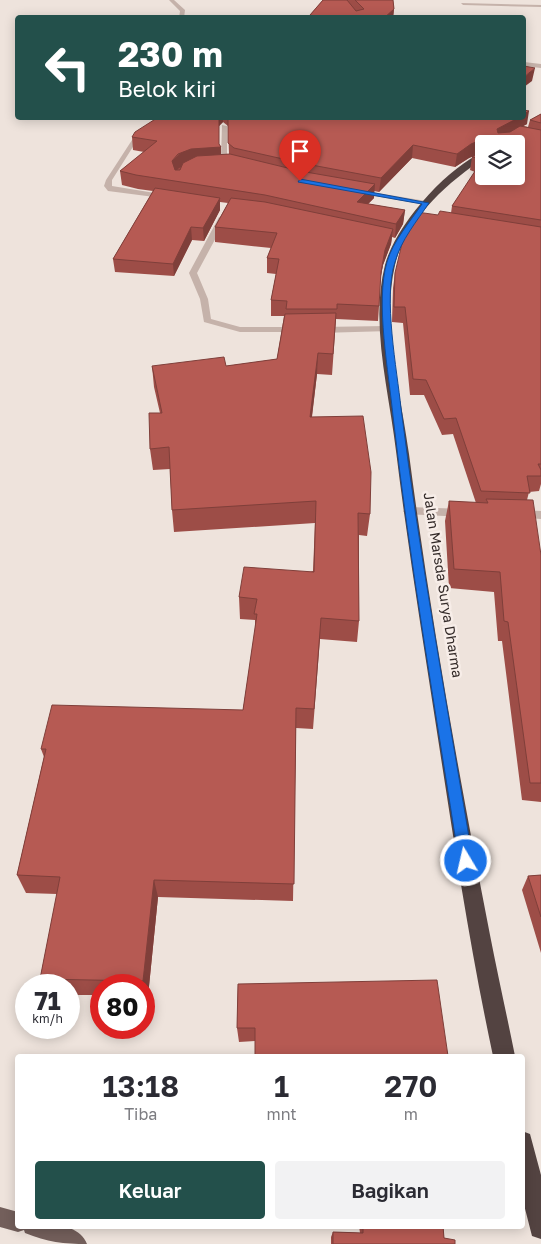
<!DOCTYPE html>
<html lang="id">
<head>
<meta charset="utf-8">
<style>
  body { margin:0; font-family:"Golos Text",sans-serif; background:#f2f2f3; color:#2b2b33; height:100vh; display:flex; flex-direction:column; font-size:19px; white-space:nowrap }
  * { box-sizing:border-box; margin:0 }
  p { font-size:16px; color:#7c7c81 }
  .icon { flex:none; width:28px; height:28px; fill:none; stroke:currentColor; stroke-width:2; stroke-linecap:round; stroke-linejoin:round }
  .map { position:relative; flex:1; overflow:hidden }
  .drawer { position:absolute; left:15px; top:1054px; width:510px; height:175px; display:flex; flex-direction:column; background:#fff; border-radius:5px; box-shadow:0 2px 12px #0003 }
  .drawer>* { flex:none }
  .hud { position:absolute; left:15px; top:15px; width:511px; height:105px; border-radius:5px; box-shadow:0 2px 12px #0003; background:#23504b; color:#fff; overflow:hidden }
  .tools { position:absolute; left:475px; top:135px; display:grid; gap:10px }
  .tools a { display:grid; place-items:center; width:50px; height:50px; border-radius:5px; background:#fff; box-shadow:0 2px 12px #0003; font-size:25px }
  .speed { position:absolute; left:15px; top:974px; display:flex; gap:10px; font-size:25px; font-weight:700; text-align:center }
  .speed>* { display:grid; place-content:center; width:65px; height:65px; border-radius:50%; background:#fff; box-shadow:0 2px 12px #0003; line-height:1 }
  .speed small { font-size:12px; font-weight:400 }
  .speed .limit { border:8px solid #d22; background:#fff; color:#111 }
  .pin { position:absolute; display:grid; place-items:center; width:42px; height:42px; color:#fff; margin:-51px -21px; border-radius:50% 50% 50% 0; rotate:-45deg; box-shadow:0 0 5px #0007 }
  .pin .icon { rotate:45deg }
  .me { position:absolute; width:55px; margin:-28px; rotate:351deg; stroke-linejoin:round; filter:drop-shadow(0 0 4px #0008) }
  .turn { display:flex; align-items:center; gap:18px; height:105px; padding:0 20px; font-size:22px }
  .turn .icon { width:65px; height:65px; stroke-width:2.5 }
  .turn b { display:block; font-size:35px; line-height:42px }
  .eta { display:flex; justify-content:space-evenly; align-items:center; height:85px; text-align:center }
  .eta b { font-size:30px; font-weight:600; line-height:35px }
  .primary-button { display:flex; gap:10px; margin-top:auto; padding:10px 20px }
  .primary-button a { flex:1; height:58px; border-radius:5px; background:#23504b; color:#fff; font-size:20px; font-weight:600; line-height:58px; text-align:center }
  .primary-button a+a { background:#f2f2f3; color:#2b2b33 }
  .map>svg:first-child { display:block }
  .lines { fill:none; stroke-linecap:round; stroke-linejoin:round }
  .minor { fill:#c5b2aa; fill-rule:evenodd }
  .major { fill:#735f5b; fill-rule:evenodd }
  .highway { fill:#534341; fill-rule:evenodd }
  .wall { fill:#9d4d47; fill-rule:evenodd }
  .shaded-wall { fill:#7f3f3a }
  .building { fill:#b65a53; stroke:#7f3f3a }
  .route { fill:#1a73e8; stroke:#114b97 }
  .labels { text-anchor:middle; stroke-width:5; stroke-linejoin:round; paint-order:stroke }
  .street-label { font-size:14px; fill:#332a28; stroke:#f7ede8 }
</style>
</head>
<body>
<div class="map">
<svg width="541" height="1244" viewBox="0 0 541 1244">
  <rect width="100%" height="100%" fill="#eee3dc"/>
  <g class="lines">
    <path class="minor" d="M169,0H174L185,10L184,18H179L180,11Z
      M461,3L541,5V7L463,5Z
      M524,62L541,64V68L524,66Z
      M164,118H170L136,142L112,180V186L167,195L171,197L170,199L108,191L104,186L106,180L132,140Z
      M222,125L227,126V156L237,164V166H233L221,157Z
      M354,189L426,201L430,203L426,205L357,193L353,191Z
      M219,217L226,219L197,273L208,299L211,319L240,327H297L300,328V332H240L204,322L200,299L189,273Z
      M387,326L391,329L390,331L320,333L316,330L320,327Z
      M409,507L464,509L470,513L464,517L405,514L403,511Z
      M519,510L541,511V519L515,517L513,514L515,511Z"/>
    <path class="major" d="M0,1207L18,1212V1226C40,1226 77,1219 87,1244C64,1244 47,1242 25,1233L24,1230L18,1232L0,1227Z"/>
    <path class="highway" d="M484,152V158C447,183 405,220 395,265C381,326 401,393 409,454C430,615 459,776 490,935C498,976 507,1016 515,1056H493C471,953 455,849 439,745C424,647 408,549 396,451C389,391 370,324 385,265C395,226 447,167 484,152Z
      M522,1131L530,1134L541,1175V1239L532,1236L522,1197Z"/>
  </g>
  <path class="wall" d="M323,0H393L394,9L393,18H310V15Z
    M541,114V484L539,491L529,492L527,500L541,555V803V802L522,800L502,641H498L494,592L449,588L445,521L449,501L476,503L453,434L442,435L424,395H410L403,323L392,322L393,288L395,273L438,215L451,213L452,206L475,172L470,170L472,157L473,156L469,158L455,167L412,158L379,192L374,191V198L368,204L405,210L403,224L395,238L392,237L391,244L383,265L380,280L379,306L378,321L336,319L332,375L317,374L312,417L370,514L367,536L359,535V621L357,642L320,639L313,729L296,728L293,901L158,897L148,996H144V985H101V995H69V985H44L40,979L57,894L26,893L17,875L44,757L41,749L243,710L255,630V620L240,619L239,597L313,571L315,523L174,532L172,510L170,469L153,470L150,449L160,413L154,387L152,366H226L277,359L284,316H271V300L276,274L267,273V258L271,248L215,242V227L228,203L220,202V210L204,241L192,240L174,276L115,272L113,259L153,191L138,189L122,185L120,171L144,152L133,150L132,137L157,118H524L527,124L523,126L528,127L530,120ZM223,122L228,126L229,154L221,155V147L219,144V126ZM484,144H516L484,176Z
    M541,875V953L522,890L528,876Z
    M238,984L448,1056L255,1041L239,1042L237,1028Z
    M359,1226H443L444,1238L455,1244H331V1237L333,1232L360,1233Z"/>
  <path class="shaded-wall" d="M394,9L393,18H384Z
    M535,68L532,81L524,87V77Z
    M529,111L527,124L495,142L497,129L518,118H524V114Z
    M219,118H223V122L219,126V147H221V160L192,163L179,168L173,174L172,161Z
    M488,137L487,144H484V152L469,158L455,167L457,154L471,144Z
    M413,145L412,158L379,192L381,178Z
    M375,184L374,198L357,215V202Z
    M220,198V210L204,241L203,228Z
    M405,210L403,224L395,238L396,224Z
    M191,227L192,240L174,276L173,264Z
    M393,229L391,244L383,265L379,287L381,272L385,250Z
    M318,353L317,374L309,439L310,417Z
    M154,880L158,897L148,996L143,981Z"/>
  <path class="building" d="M323,0H347L356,11L364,9L355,0H393L394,9L384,18H327L310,15Z
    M201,16L223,18H200Z
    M524,66L535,68L524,77Z
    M524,110L529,111L524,114Z
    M541,114V123L530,120Z
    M157,118H219V144L221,147L191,149L178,154L172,161L175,170H180L183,163L197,156L230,154L300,171L375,184L357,202L405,210L396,224L265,195L136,175L120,171L157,141L132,137L135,132Z
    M228,118H518L497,129L498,133L510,132L520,126L541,130V220L452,206L483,159L472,157L484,149V176H516V144H488V137L471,144L457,154L413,145L381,178L301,163L234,148L228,143Z
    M155,188L220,198L203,228L191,227L173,264L113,259Z
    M231,198L265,202L393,229L385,250L381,272L379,306L337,304V309H286L287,301L271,300L279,259L267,258L277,233L215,227Z
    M440,211L541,227V464H538L541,470V476H527L530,493L481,491L456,418L444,419L426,380L413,379L405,307H394L395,273L404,235L417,212L438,215Z
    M336,313L333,354L318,353L310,417L363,416L371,472L370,514L358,513L359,621L321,618L314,709L296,708L294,884L154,880L143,981L40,979L60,877L17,875L46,749H41L52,705L243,710L257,614H254L257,599L239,597L244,567L314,572L316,501L172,510L169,447L150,449L149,413H162L152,366L224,357L226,366L277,359L285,314Z
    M486,499L533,500L541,555V783H530L508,622L504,621L500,572L454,569L449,501L488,503Z
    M541,875V917L528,876Z
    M437,980L448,1056H255V1028H237L238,984Z
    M363,1226H443L444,1238L455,1240V1244H333V1232L363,1233Z"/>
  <path class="route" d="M300,179L429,203C417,221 401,240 395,262C383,297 397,370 401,408C420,560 448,710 473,861L471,865L466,867L461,865L459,861C436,713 410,565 393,416C389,374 375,302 387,262C393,241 410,222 422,204L298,182Z"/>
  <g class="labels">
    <g class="street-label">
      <text transform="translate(443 585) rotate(81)" y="5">Jalan Marsda Surya Dharma</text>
    </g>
  </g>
</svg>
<div class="tools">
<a><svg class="icon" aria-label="layers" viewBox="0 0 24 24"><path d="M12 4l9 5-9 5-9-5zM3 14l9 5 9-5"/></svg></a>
</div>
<div class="speed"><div>71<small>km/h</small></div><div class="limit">80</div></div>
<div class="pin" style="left:300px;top:181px;background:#d93025"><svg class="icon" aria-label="arrive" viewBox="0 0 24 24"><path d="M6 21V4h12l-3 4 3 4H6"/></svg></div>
<svg class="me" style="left:466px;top:861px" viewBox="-20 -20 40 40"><circle r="17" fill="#1a73e8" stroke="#fff" stroke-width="3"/><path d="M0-11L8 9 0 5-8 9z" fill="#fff"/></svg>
<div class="hud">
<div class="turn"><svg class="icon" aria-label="left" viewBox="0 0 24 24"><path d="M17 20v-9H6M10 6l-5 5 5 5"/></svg><div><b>230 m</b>Belok kiri</div></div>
</div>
<section class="drawer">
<div class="eta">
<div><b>13:18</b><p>Tiba</p></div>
<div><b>1</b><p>mnt</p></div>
<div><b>270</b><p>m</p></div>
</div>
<div class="primary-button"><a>Keluar</a><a>Bagikan</a></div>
</section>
</div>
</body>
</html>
